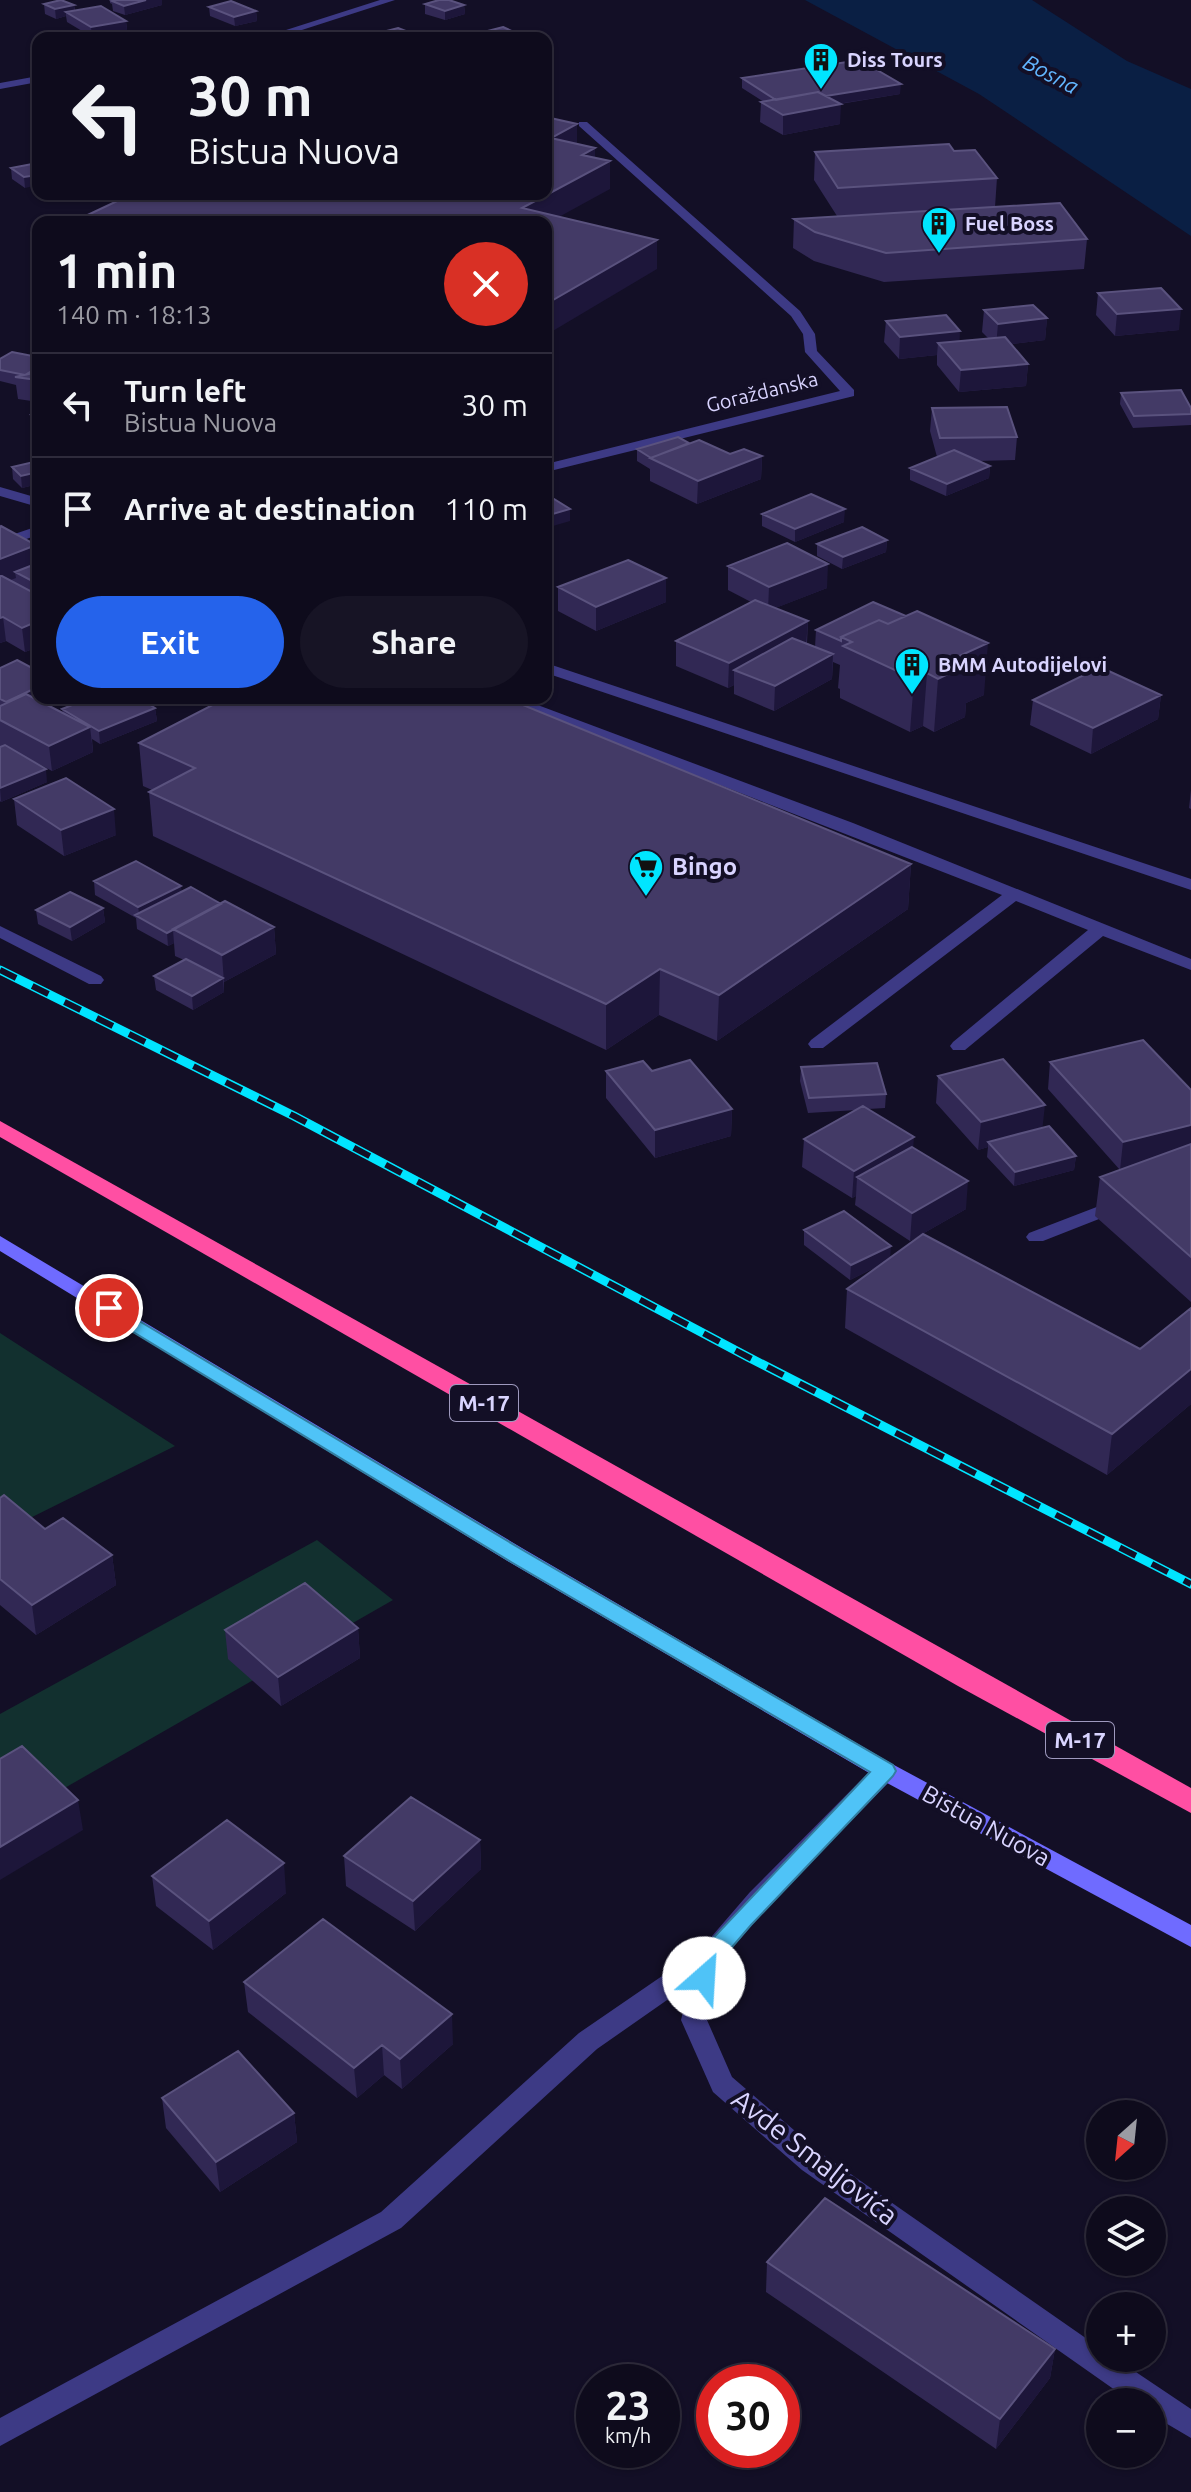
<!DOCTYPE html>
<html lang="en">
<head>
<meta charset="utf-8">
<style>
  body { margin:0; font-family:Ubuntu,sans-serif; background:#171425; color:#f1f3f6; height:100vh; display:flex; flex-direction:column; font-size:30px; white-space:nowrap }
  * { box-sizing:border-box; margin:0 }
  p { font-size:26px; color:#9b9ba3 }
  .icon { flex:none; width:44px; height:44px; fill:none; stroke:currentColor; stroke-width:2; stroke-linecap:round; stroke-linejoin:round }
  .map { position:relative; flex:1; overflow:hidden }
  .side { position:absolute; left:32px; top:216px; width:520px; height:488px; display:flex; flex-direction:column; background:#0e0b1c; border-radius:16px; box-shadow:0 2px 6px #0004,0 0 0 2px #2e2b3b }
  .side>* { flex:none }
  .banner { position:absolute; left:32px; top:32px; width:520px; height:168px; border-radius:16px; box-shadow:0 2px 6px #0004,0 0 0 2px #2e2b3b; background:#0e0b1c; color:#f1f3f6; overflow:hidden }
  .needle { width:52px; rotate:207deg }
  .fabs { position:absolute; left:1086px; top:2100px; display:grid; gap:16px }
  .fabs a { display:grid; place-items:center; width:80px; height:80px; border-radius:50%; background:#0e0b1c; box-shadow:0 2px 6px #0004,0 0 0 2px #2e2b3b; font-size:40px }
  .speed { position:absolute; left:576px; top:2364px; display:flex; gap:16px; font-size:40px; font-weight:700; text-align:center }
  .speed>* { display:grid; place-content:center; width:104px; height:104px; border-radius:50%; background:#0e0b1c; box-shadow:0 2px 6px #0004,0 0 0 2px #2e2b3b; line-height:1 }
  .speed small { font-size:20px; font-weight:400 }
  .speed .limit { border:12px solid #d22; background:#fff; color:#111 }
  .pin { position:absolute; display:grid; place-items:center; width:68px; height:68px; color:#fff; margin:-34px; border:4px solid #fff; border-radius:50%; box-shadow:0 2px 8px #0007 }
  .me { position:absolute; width:88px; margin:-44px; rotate:26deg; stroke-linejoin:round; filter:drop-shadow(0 0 6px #0008) }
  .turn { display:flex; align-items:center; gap:28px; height:168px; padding:0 24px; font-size:36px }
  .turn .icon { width:104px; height:104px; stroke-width:2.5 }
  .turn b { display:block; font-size:56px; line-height:68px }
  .round { display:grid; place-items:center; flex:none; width:84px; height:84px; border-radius:42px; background:#171425 }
  .head { display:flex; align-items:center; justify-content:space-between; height:136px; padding:0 24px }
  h1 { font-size:48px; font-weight:600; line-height:60px }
  .button { display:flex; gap:16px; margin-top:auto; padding:16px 24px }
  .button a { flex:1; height:92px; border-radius:48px; background:#2563eb; color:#fff; font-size:32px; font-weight:600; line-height:92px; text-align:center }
  .button a+a { background:#171425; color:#f1f3f6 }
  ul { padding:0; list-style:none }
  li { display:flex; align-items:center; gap:24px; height:104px; padding:0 24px; border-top:2px solid #2e2b3b }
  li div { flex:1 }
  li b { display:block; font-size:30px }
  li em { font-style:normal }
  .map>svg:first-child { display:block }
  .green { fill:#12302f }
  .water { fill:#0a1f44 }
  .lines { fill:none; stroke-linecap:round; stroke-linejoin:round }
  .lane { fill:#3d3a85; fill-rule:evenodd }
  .street { fill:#3d3a85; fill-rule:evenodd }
  .secondary { fill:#6f6bff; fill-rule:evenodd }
  .highway { fill:#ff4fa3; fill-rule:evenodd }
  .rail-casing { stroke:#00e5ff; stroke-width:9 }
  .rail { stroke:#130f26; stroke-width:6; stroke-dasharray:18; stroke-linecap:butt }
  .wall { fill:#312854 }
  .shaded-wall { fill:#1d163a }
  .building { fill:#433a66; stroke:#5a527e; stroke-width:2 }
  .route { fill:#4fc3f7; stroke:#337fa1; stroke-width:2 }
  .labels { text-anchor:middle; stroke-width:8; stroke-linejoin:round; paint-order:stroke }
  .far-poi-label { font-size:20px; font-weight:bold; fill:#d9d4ff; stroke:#130f26; text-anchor:start }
  .far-street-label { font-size:20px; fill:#d9d4ff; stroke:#130f26 }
  .far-water-label { font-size:22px; font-style:italic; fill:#62b6ff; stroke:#130f26 }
  .shield { fill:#130f26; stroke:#9e99be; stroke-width:2 }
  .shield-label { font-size:22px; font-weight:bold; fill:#d9d4ff }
  .poi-label { font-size:24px; font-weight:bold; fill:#d9d4ff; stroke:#130f26; text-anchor:start }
  .street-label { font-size:24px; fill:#d9d4ff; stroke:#130f26 }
  .near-street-label { font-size:28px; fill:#d9d4ff; stroke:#130f26 }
</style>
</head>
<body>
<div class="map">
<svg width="1191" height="2492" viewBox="0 0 1191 2492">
  <rect width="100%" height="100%" fill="#130f26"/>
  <path class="green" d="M0,1333L175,1446L0,1533Z
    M317,1540L393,1600L0,1825V1714Z"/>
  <path class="water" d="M805,0H1032L1127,61L1191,89V236L979,94Z"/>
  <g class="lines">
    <path class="lane" d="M497,698H519L853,823L1191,959V970L1103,936L965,1050H953L950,1046L953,1042L1088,930L1016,901L823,1048H811L808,1044L811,1040L1002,895Z
      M1120,1198L1127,1200L1130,1204L1127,1208L1043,1241H1029L1026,1237L1029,1233Z"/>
    <path class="street" d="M380,0H395L277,38H261Z
      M38,76V82L0,89V83Z
      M579,122H587L800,311L815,334L817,351L854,390V396L546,472V464L840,391L805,352L803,334L791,316L579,126Z
      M0,487L38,498V507L0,496Z
      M38,526V535L0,548V539Z
      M546,663L1191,879V890L546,673Z
      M0,926L101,976L104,980L101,984H89L0,938Z
      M885,1762L894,1765L897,1771L894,1777L768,1906L721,1961L707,2020L732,2077L822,2154L1100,2348V2358H1115L1191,2409V2438L1152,2415V2402H1132L802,2170L713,2092L681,2020L690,1984L597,2049L401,2228L0,2446V2418L381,2212L579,2033L700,1950L750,1892L876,1765Z"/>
    <path class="secondary" d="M0,1236L527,1551L894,1765L1191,1925V1947L876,1777L511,1563L0,1251Z"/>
    <path class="highway" d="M0,1121L1191,1788V1813L958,1686L0,1137Z"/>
    <defs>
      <path id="rail" d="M0,970L294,1116L748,1357L1191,1584"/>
    </defs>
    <use href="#rail" class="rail-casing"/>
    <use href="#rail" class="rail"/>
  </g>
  <path class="wall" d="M110,0H162V5L125,15L113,11L112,4L110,3Z
    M44,4L74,5L75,10L126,21L127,30L92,37L67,22L66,16L56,19L45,14Z
    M425,4L464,5L465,14L445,20L425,14Z
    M209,7L256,11L257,21L235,26L210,16Z
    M742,78L900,94L840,104V124L783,135L760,122L761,102H764L742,88Z
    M954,151L997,178L995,207L837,216L814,180L815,152Z
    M32,164L25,188L12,179L11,168Z
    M794,219L1087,239L1084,269L884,282L814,261L793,248Z
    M1098,293L1179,330L1115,336L1096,315Z
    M984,310L1047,318L1045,340L1011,344L1028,364L1026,386L959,392L937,365V355L899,359L884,342L886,321L959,341L988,338L982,332Z
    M38,357V402L18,399L16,385L0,381V359Z
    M1121,393L1191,408V425L1133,428L1120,404Z
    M932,408L1017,437L1015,460L977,461L990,466L989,478L946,496L910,480V468L937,457L930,431Z
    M38,413V441L33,437L31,415Z
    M689,443L730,454L762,456L761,479L697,504L650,481V469L637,461V449Z
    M38,461V484L22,488L13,479L12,467Z
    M762,514L844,522L795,542L762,526Z
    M0,527L38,559V647L25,652L6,641L0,643Z
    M887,540L886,552L842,569L817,556V544Z
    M728,566L827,588L775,608L808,621L807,643L815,647L816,630L873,602L984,695L966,703L965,717L934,732L923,726L910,732L840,698V689L838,688L840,665L833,662L832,679L774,711L734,694V685L728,688L676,666V641L751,602L728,590Z
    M558,587L666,602L596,631L558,611Z
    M0,668L38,698H44L39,700L63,713L62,709L155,708L157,721L100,744L92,739L93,752L52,771L26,757L47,782L1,802L0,801Z
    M1161,695L1158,719L1091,754L1030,725L1033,700Z
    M149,698H183L165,706Z
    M139,743L911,864L908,909L717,1041L659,1015L606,1050L153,836L149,792L152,790L143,786Z
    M1191,790V809L1189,808Z
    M14,799L116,835L64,856L17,825Z
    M94,881L182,892L221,904L274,927L276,954L224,982V992L193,1010L156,990L154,976L184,960L175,956L174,943L168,946L137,929L136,918L95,895Z
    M103,908L105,922L72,941L38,924L36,910Z
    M1050,1062L1191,1090V1302L1095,1216L1100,1177L1120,1170L1048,1089Z
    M801,1067L886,1094L885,1108L868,1109L913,1147L966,1209L910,1241L855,1205L856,1196L852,1198L802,1167L804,1139L857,1110L808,1113L800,1081Z
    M606,1071L732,1109L731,1136L655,1158L606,1098Z
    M938,1076L1043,1128L1076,1156L1074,1170L1014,1186L987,1157L988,1147L978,1150L936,1103Z
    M804,1230L890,1258L1140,1349L1191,1308V1404L1107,1475L845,1328L847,1289L880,1265L850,1280L804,1245Z
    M0,1498L45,1529L112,1555L116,1585L36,1635L0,1605Z
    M358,1628L360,1658L281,1706L228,1659L225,1630Z
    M480,1840L481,1869L415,1931L346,1886L344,1856Z
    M152,1876L286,1893L213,1950L156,1906Z
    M244,1982L453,2044L402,2089L384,2075L357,2098L248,2012Z
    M162,2098L294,2113L297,2142L220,2192L166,2128Z
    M767,2262L1055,2349L1050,2378L996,2449L766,2292Z"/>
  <path class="shaded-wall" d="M146,0H162V5L125,15L124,6Z
    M74,5L75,14L66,12V16L56,19L55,9Z
    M464,5L465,14L445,20V11Z
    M256,11L257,21L235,26L234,17Z
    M126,21L127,30L92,37L91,27Z
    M901,84L900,94L781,113L782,103Z
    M841,104L840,124L783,135V115Z
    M577,124V152L551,138Z
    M595,148V169L610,161V189L546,224L522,208L582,155Z
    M38,175V185L25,188L24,177Z
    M657,240V269L546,335V304Z
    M1181,309L1179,330L1115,336L1117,314Z
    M1047,318L1045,340L996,346L998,324Z
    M960,331L959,352L938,343L937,355L899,359L900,337Z
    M1028,364L1026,386L959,392L961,370Z
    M762,456L761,479L697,504L698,481Z
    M990,466L989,478L946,496L947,484Z
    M38,472V484L22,488L21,476Z
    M570,509V521L546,528V516Z
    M845,509L844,522L795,542V529Z
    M887,540L886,552L842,569L843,557Z
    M36,545L38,569L15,572L16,578L0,584V559Z
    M828,564L827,588L768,611L769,587Z
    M546,570H548V594H546Z
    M666,578V602L596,631V607Z
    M3,617L6,641L0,643V618Z
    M38,621V647L25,652L22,628Z
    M808,621L806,645L734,670V685L728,688L729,663Z
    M988,643L984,695L966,703L965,717L934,732L938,679L955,658Z
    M833,654L832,679L774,711L775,686Z
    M927,673L923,726L910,732L914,679Z
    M38,687V698H44L7,715L6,702Z
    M1161,695L1158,719L1091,754L1093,728Z
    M165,698H183L165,706Z
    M155,708L157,721L100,744L99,731Z
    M90,727L93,752L52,771L49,746Z
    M46,769L47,782L1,802L0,788Z
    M114,809L116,835L64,856L61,830Z
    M911,864L908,909L717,1041L719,995Z
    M181,886L183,900L140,918L138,907Z
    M103,908L105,922L72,941L70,927Z
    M274,927L276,954L224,982L222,955Z
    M173,930L174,943L168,946L167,933Z
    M660,969L659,1015L606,1050V1004Z
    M223,978L224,992L193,1010L192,996Z
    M1045,1105L1042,1132L988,1142V1147L978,1150L981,1122Z
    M732,1109L731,1136L655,1158V1130Z
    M1191,1125V1152L1120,1170L1123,1142Z
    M914,1137L912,1165L857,1177L856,1196L852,1198L854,1171Z
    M1076,1156L1074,1170L1014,1186L1015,1172Z
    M968,1181L966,1209L910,1241L912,1213Z
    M891,1246L890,1260L850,1280L851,1265Z
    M1191,1369V1404L1107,1475L1112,1434Z
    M112,1555L116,1585L36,1635L32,1605Z
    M358,1628L360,1658L281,1706L278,1677Z
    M78,1800L83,1830L0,1880V1847Z
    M480,1840L481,1869L415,1931L413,1901Z
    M284,1863L286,1893L213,1950L209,1921Z
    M452,2014L453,2044L402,2089L400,2059Z
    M382,2045L384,2075L357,2098L354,2068Z
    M294,2113L297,2142L220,2192L216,2162Z
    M1055,2349L1050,2378L996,2449L1000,2419Z"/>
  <path class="building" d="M61,0L74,5L55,9L44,4Z
    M116,0H146L124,6L112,1Z
    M439,0H449L464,5L445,11L425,4Z
    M231,1L256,11L234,17L209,7Z
    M101,6L126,21L91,27L66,12Z
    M503,27L527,38H487L476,34Z
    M398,28L421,37L416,38H372L367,36Z
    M860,60L901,84L826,96L818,92L776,100L742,78Z
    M818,92L841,104L783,115L761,102Z
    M546,117L577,124L551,138L595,148L582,155L610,161L522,208L657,240L546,304V222H86L77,220L132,194H546Z
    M949,144L954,151L975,150L997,178L838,188L815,152Z
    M32,164L38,167V175L24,177L11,168Z
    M1060,203L1087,239L886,253L815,232L794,219Z
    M1161,288L1181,309L1117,314L1098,293Z
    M1033,305L1047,318L998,324L984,310Z
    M946,315L960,331L900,337L886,321Z
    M1005,337L1028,364L961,370L938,343Z
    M12,352L38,357V367L25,375L0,370V359Z
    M38,372V380L15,377Z
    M1181,390L1191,408V414L1134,416L1121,393Z
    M1007,407L1017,437L940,438L932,408Z
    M38,413V421L31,415Z
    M678,437L689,443L651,458L637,449Z
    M699,440L730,454L744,449L762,456L698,481L650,458Z
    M954,450L990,466L947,484L910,468Z
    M38,461V472L21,476L12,467Z
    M546,494L570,509L546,516Z
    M811,494L845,509L795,529L762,514Z
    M1,526L36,545L0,559V527Z
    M862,527L887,540L843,557L817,544Z
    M787,543L828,564L769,587L728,566Z
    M628,560L666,578L596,607L558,587Z
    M38,563V584L15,572Z
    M0,576H2L38,595V621L22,628L3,617L0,618Z
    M755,600L808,621L729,663L676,641Z
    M873,602L906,616L888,624L879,620L841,637V641L816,630Z
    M917,611L988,643L955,658L969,664L938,679L927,673L914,679L843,646L852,642L841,637L879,620L888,624Z
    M792,638L833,654L775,686L734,670Z
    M17,660L38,671V687L6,702L0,699V668Z
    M1100,667L1161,695L1093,728L1033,700Z
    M26,694L90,727L49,746L0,720V706Z
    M90,698H139L155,708L99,731L62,709Z
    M226,698H506L911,864L719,995L660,969L606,1004L149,792L195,768L139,743Z
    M5,745L46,769L0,788V747Z
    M66,778L114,809L61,830L14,799Z
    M136,861L181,886L138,907L94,881Z
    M191,887L221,904L167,933L135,915Z
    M70,892L103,908L70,927L36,910Z
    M225,901L274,927L222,955L173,929Z
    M186,959L223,978L192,996L154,976Z
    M1143,1040L1191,1090V1125L1123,1142L1050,1062Z
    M1003,1059L1045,1105L981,1122L938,1076Z
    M690,1060L732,1109L655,1130L606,1071L643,1061L652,1071Z
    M877,1063L886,1094L809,1098L801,1067Z
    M863,1106L914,1137L854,1171L804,1139Z
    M1049,1126L1076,1156L1015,1172L988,1142Z
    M1191,1144V1257L1100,1177Z
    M912,1147L968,1181L912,1213L857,1177Z
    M844,1211L891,1246L851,1265L804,1230Z
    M923,1234L1140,1349L1191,1308V1369L1112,1434L847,1289Z
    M4,1495L45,1529L63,1518L112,1555L32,1605L0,1579V1498Z
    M305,1583L358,1628L278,1677L225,1630Z
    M22,1746L78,1800L0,1847V1759Z
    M411,1797L480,1840L413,1901L344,1856Z
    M227,1820L284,1863L209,1921L152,1876Z
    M323,1919L452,2014L400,2059L382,2045L354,2068L244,1982Z
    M238,2051L294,2113L216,2162L162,2098Z
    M825,2198L1055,2349L1000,2419L767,2262Z"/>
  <path class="route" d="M109,1303L526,1552L893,1765L896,1771L893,1776L751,1925L720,1961L713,1985L704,1988L696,1985L692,1978L701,1951L870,1772L511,1562L102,1313L100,1308L102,1304Z"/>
  <defs>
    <symbol id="building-pin" viewBox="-11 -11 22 30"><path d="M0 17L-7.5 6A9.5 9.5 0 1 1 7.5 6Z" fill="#00e5ff" stroke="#130f26"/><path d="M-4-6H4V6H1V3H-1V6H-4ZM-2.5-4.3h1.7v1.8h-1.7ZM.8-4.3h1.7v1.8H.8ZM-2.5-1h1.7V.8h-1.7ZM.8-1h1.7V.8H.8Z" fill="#111"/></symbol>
    <symbol id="supermarket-pin" viewBox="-11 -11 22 30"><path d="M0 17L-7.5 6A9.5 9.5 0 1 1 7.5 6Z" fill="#00e5ff" stroke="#130f26"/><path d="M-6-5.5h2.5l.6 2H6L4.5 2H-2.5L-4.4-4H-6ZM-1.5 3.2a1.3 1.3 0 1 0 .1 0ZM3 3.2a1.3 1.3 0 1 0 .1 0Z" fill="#111"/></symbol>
  </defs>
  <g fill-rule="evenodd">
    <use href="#building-pin" x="801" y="40" width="40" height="54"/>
    <use href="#building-pin" x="919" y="204" width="40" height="54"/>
    <use href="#building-pin" x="892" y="645" width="40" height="54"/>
    <use href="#supermarket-pin" x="626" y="847" width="40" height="54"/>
  </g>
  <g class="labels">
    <g class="far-poi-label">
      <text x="847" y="67">Diss Tours</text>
      <text x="965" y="231">Fuel Boss</text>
      <text x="938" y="672">BMM Autodijelovi</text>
    </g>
    <g class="far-street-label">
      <text transform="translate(762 392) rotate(-14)" y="7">Goraždanska</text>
    </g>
    <g class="far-water-label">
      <text transform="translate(1051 74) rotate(28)" y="8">Bosna</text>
    </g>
    <g class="shield">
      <rect x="450" y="1385" width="68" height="36" rx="6"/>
      <rect x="1046" y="1722" width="68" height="36" rx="6"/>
    </g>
    <g class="shield-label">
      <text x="484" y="1411">M-17</text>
      <text x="1080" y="1748">M-17</text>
    </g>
    <g class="poi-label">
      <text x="672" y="875">Bingo</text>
    </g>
    <g class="street-label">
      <text transform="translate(986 1826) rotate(29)" y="8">Bistua Nuova</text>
    </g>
    <g class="near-street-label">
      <text transform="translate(815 2157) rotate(38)" y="10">Avde Smaljovića</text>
    </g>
  </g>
</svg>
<div class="fabs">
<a><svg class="needle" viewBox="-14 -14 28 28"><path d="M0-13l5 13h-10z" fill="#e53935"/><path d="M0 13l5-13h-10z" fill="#9b9ba3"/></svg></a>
<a><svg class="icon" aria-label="layers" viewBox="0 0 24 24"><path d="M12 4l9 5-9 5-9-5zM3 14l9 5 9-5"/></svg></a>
<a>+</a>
<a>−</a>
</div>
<div class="speed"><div>23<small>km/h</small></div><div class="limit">30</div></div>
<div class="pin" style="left:109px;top:1308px;background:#d93025"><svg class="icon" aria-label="arrive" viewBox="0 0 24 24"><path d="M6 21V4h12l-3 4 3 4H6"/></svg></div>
<svg class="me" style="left:704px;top:1978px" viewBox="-20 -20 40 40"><circle r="19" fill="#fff"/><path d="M0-13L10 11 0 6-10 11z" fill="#4fc3f7"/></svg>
<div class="banner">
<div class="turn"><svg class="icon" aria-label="left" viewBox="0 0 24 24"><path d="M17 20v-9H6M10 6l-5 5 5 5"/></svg><div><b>30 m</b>Bistua Nuova</div></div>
</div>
<section class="side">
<div class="head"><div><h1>1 min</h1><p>140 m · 18:13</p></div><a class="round" style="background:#d93025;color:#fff"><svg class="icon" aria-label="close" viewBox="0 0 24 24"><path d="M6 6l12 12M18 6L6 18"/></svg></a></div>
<ul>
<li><svg class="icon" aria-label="left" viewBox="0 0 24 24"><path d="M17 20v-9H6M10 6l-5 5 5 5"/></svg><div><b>Turn left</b><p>Bistua Nuova</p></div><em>30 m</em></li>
<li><svg class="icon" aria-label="arrive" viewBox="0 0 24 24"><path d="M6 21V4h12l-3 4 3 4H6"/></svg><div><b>Arrive at destination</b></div><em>110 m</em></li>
</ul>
<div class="button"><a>Exit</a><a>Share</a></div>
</section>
</div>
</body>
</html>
